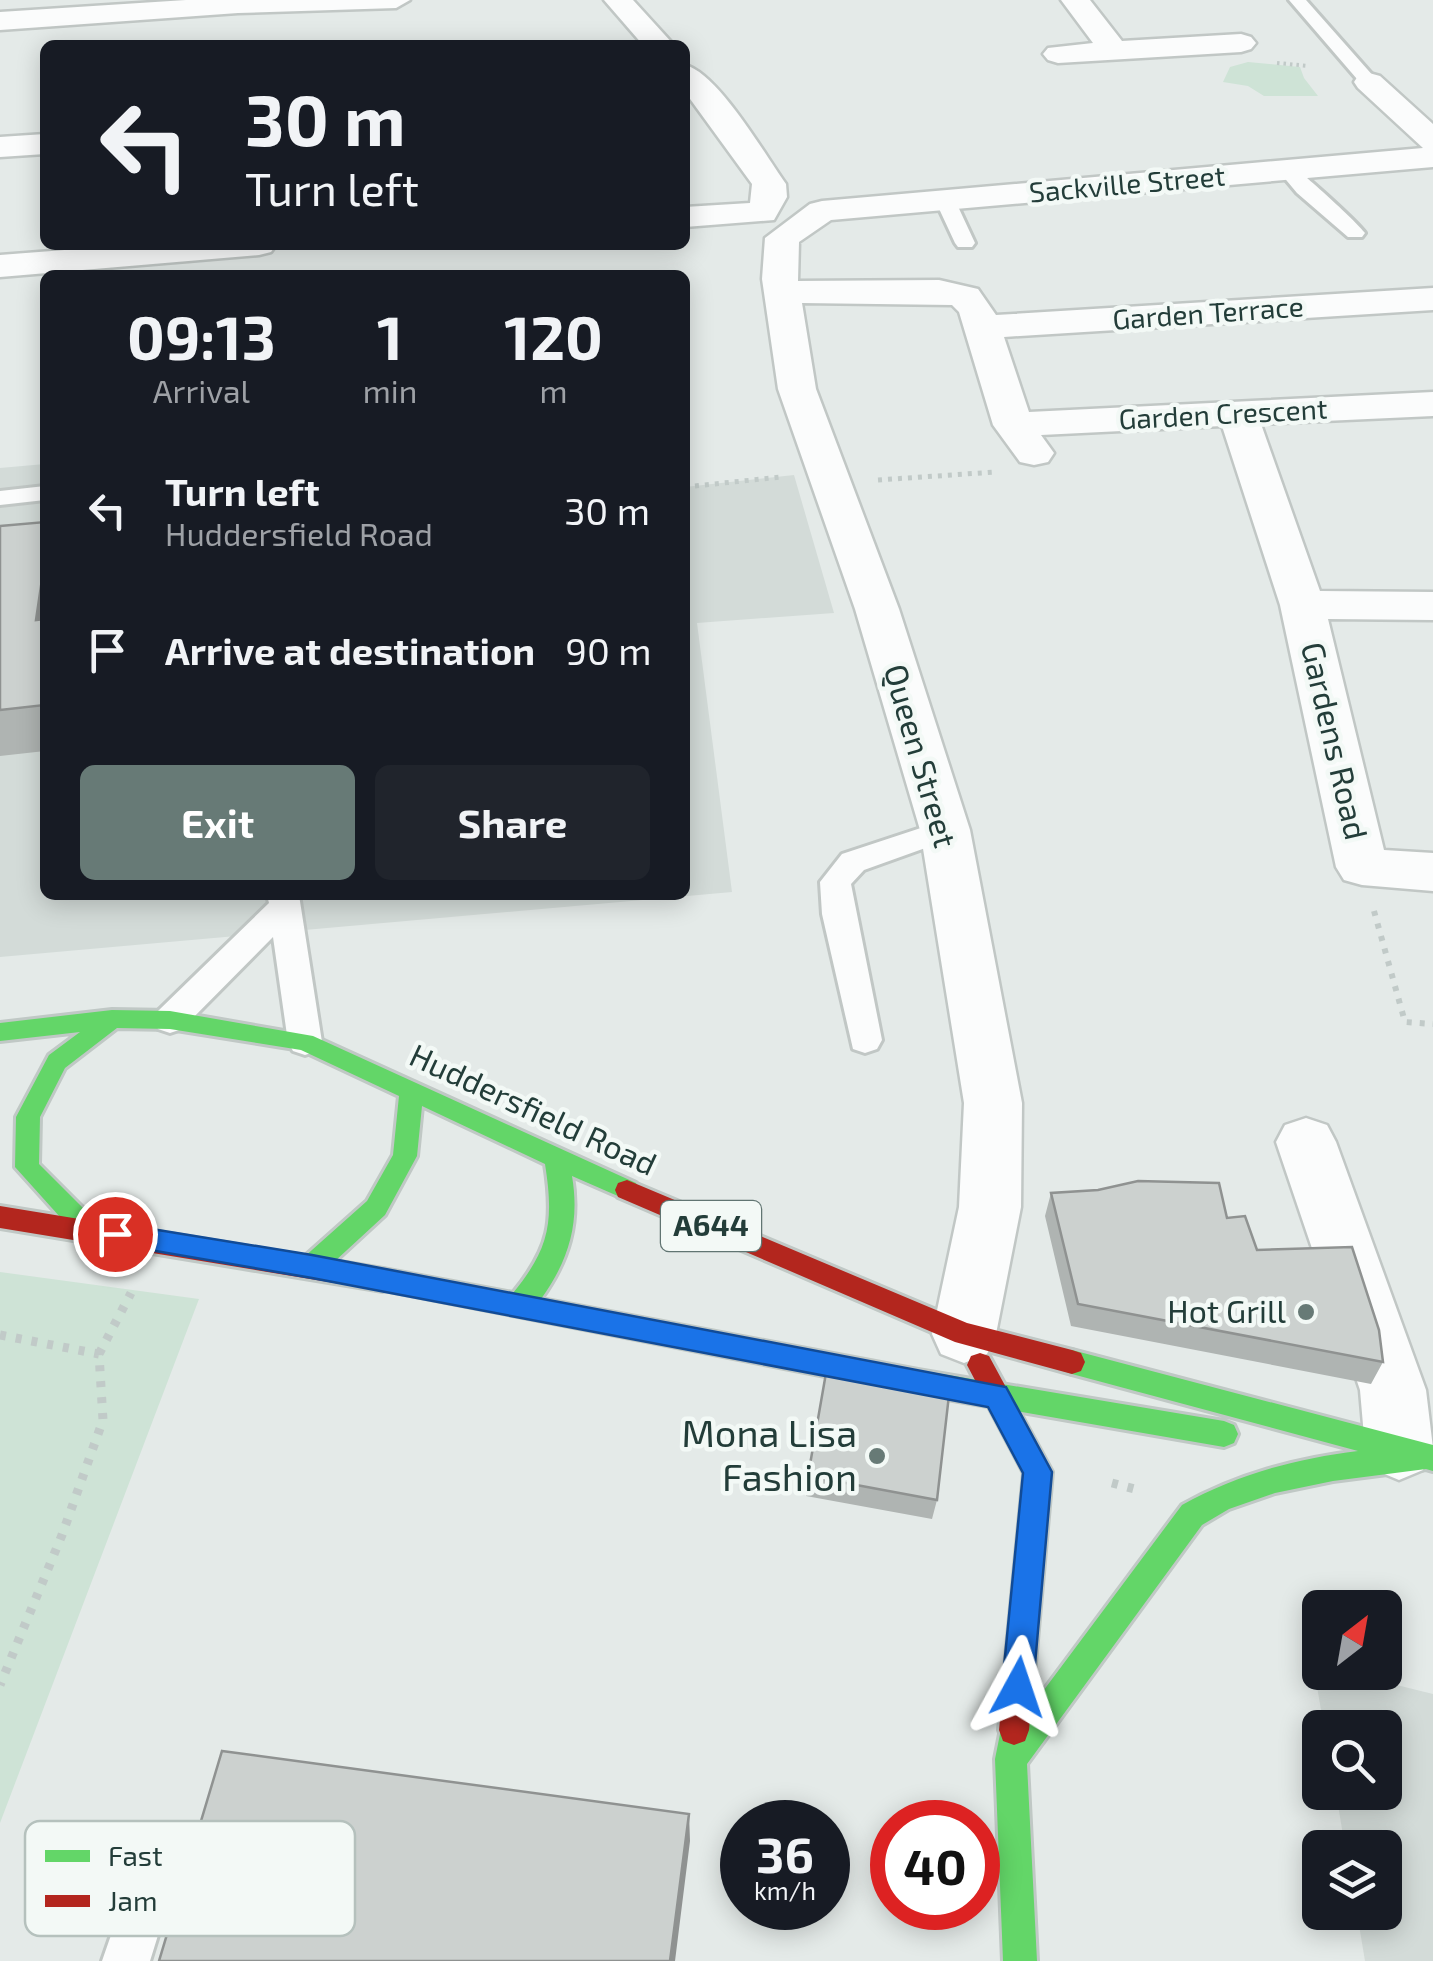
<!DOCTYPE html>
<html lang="en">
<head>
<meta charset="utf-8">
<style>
  body { margin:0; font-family:"Exo 2",sans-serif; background:#20242c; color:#f1f3f6; height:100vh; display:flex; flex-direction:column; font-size:38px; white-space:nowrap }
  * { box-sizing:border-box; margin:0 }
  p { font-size:32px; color:#9ea1a6 }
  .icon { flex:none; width:55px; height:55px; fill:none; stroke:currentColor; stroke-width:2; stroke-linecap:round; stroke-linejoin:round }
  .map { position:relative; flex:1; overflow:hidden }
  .panel { position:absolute; left:40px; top:270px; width:650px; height:630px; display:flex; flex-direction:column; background:#171b24; border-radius:15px; box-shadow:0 5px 25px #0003 }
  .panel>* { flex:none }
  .banner { position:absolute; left:40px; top:40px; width:650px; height:210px; border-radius:15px; box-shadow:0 5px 25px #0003; background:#171b24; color:#f1f3f6; overflow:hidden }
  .needle { width:65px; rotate:31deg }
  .tools { position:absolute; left:1302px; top:1590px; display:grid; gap:20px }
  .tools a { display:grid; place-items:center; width:100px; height:100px; border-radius:15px; background:#171b24; box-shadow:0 5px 25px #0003; font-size:50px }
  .speed { position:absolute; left:720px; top:1800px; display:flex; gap:20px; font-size:50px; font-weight:700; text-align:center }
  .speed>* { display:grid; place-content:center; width:130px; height:130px; border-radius:50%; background:#171b24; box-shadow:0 5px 25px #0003; line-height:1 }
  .speed small { font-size:25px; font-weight:400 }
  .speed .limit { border:15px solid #d22; background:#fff; color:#111 }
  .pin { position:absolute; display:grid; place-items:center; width:85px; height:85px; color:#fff; margin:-42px; border:5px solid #fff; border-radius:50%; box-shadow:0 2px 10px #0007 }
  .me { position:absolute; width:110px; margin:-55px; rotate:5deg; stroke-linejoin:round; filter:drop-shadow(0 0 8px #0008) }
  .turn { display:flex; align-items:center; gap:35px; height:210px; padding:0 40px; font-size:45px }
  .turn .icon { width:130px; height:130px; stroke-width:2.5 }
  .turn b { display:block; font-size:70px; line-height:85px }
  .eta { display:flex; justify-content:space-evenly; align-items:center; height:170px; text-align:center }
  .eta b { font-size:60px; font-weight:700; line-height:70px }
  .action { display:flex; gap:20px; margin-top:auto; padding:20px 40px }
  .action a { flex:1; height:115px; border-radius:15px; background:#677a76; color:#fff; font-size:40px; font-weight:700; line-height:115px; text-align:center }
  .action a+a { background:#20242c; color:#f1f3f6 }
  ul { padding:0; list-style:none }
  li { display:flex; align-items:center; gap:30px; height:140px; padding:0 40px }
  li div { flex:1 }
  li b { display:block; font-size:38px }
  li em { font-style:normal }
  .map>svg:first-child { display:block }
  .built { fill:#d3dbd8 }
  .green { fill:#cee3d6 }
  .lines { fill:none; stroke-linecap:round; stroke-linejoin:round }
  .lane-casing { stroke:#c1c7c5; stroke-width:6 }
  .street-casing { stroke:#c1c7c5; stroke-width:5 }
  .fast-casing { stroke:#c0c8c5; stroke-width:6 }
  .jam-casing { stroke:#c0c8c5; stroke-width:6 }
  .path-far3 { stroke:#c1cac8; stroke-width:4; stroke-dasharray:2.5 4; stroke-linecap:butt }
  .path-far2 { stroke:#c1cac8; stroke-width:5; stroke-dasharray:4 6; stroke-linecap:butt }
  .path-far1 { stroke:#c1cac8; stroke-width:6; stroke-dasharray:5 8; stroke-linecap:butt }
  .path { stroke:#c1cac8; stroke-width:9; stroke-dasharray:6 10; stroke-linecap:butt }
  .lane { fill:#fbfcfc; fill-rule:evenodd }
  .street { fill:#fbfcfc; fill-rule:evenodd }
  .fast { fill:#63d668; fill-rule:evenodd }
  .jam { fill:#b3261e; fill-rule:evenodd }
  .wall { fill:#afb4b2 }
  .shaded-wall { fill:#8f9291 }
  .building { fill:#ccd1cf; stroke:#8f9291; stroke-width:2.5 }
  .route { fill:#1a73e8; stroke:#114b97; stroke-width:2.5 }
  .poi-dot { fill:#677a76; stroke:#f3f9f6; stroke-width:4 }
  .labels { text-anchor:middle; stroke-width:9; stroke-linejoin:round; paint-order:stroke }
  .far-street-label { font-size:28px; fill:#233d39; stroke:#f3f9f6 }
  .shield { fill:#f3f9f6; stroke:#617572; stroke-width:2.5 }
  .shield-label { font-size:30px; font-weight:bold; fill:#233d39 }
  .street-label { font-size:32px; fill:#233d39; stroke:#f3f9f6 }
  .poi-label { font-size:32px; fill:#233d39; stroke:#f3f9f6; text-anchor:end }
  .near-poi-label { font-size:38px; fill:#233d39; stroke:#f3f9f6; text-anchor:end }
  .key { fill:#f3f9f6; stroke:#b5c1bd; stroke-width:2.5 }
  .key-label { font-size:28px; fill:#233d39 }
</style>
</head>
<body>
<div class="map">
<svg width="1433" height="1961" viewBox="0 0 1433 1961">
  <rect width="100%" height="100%" fill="#e4eae8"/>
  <path class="built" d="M45,464V895H685V487L794,475L834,613L697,623L732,892L0,957V468Z
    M1313,1664L1320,1665V1672L1348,1673L1433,1694V1961H1365L1357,1913L1385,1912V1848L1345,1847L1336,1793L1385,1792V1728L1324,1727Z"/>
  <path class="green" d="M1248,62L1300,67L1304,78L1318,96H1264L1248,86L1223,82L1230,67Z
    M0,1272L199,1299L0,1823Z"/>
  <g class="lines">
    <defs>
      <path id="lane" d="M1289,0H1306L1375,78V86H1363Z
        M1287,163C1296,166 1357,222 1365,233L1362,237H1348L1297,193L1277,169Z
        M945,194L955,200L975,243L972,247H958L955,243L935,200Z
        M45,486V500L0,505V491Z
        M945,820L956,823L960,830L956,837L864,870L851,884L882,1040L877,1049L865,1053L853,1049L822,914L820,882L842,854Z
        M267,895H299L322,1042L317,1051L305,1055L293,1051L288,1042L273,937L182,1029L170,1033L158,1029L153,1020L158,1011L269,903Z
        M135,1908L152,1915L159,1932L150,1961H102L118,1915Z"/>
      <path id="street" d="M186,0H410L396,8L238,13L0,30V12Z
        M604,0H633L674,45H643Z
        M1061,0H1090L1122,41L1241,34L1251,37L1256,43L1251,49L1241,52L1058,63L1048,60L1043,54L1048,48L1093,43Z
        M685,65C718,73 765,155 786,184L787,197L774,220L685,227V207L750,203L752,184L685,92Z
        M1369,73L1380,76L1433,124V167L831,220L799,242L798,281L939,280L978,289L996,315L1433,288V310L1004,337L1029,412L1433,392V416L1261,424L1320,591L1433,592V620L1328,619L1384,850L1433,853V891L1362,885L1344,880L1336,867L1280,605L1222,426L1041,435L1054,453L1048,462L1034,465L1020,462L993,425L959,312L952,305L802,303L816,389L899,609L970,830L1022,1103L1021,1207L996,1334L987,1354L964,1363L941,1354L932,1334L959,1207L964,1103L920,830L855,609L778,389L762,279L765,238L810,204L822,201L1423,148L1358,88L1354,82L1358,76Z
        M45,134V154L0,157V137Z
        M129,245H276L271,252L259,255L0,277V255Z
        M1306,1118L1327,1125L1336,1142L1426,1390L1433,1448L1423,1470L1399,1480L1375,1470L1365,1448L1360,1390L1276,1142L1285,1125Z"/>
      <path id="fast" d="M112,1010L170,1011L313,1036L636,1183L639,1190L636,1197L627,1200L572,1176C580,1223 569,1260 541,1299L918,1370L1224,1421L1234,1425L1238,1434L1234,1443L1224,1447L918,1394L374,1288L370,1280L374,1272L383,1269L513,1293C550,1248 554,1221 545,1164L422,1106L417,1156L385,1215L321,1274L312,1277L303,1274L299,1266L303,1258L367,1201L393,1155L399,1096L301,1050L170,1029L117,1028L65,1068L40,1117L39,1164L96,1221L100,1229L96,1237L87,1240L78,1237L15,1167L16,1117L49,1055L80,1032L0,1041V1023Z
        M1072,1350L1433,1445V1471L1426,1469L1333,1481L1275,1493L1229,1509L1202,1525L1027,1764L1037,1961H1003L995,1759L1003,1719L1014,1715L1023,1718L1182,1505C1238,1474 1295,1459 1358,1451L1072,1374L1063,1371L1059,1362L1063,1353Z"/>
      <path id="jam" d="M627,1180L967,1323L1072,1350L1081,1353L1085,1362L1081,1371L1072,1374L955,1342L618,1197L615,1190L618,1183Z
        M0,1206L383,1269L392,1272L396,1280L392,1288L383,1291L0,1228Z
        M980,1353L989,1356L1052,1472L1029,1730L1025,1741L1014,1745L1003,1741L999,1730L1024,1473L967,1365L971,1356Z"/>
    </defs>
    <use href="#lane" class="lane-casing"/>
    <use href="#street" class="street-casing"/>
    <use href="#fast" class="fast-casing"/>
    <use href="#jam" class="jam-casing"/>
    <path class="path-far3" d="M1277,63L1309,66"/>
    <path class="path-far2" d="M878,480L995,472
      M685,487L781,477"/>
    <path class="path-far1" d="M1374,911L1405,1022L1433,1024"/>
    <path class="path" d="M0,1335L99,1354L103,1420L62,1535L0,1685
      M99,1354L131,1293
      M1112,1483L1135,1489"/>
    <use href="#lane" class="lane"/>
    <use href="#street" class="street"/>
    <use href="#fast" class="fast"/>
    <use href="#jam" class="jam"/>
  </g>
  <path class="wall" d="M45,522V751L0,756V526Z
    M1051,1193L1227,1218L1257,1250L1383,1362L1371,1384L1071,1326L1045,1216Z
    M808,1476L937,1500L932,1519L806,1496Z"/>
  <path class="shaded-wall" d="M45,559V645L36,620Z
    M689,1814L690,1841L675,1961H670Z"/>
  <path class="building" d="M45,522V559L36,620L45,619V705L0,710V526Z
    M1138,1181L1219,1183L1227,1218L1245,1216L1257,1250L1352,1247L1379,1330L1383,1362L1078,1304L1051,1193L1098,1190Z
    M826,1373L949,1395L937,1500L808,1476Z
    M222,1751L689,1814L670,1961H159Z"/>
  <path class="route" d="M115,1223L312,1255L1006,1387L1052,1472L1033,1687L1028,1698L1018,1702L1007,1698L1002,1687L1023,1473L988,1407L312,1278L115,1244L106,1241L102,1234L106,1226Z"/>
  <g class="poi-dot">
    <circle cx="1306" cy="1312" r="10"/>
    <circle cx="877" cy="1456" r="10"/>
  </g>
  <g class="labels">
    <g class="far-street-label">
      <text transform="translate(1127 184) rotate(-5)" y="10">Sackville Street</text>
      <text transform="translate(1208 313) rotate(-4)" y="10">Garden Terrace</text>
      <text transform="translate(1223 414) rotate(-3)" y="10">Garden Crescent</text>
    </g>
    <rect class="shield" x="661" y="1201" width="100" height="50" rx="8"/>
    <g class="shield-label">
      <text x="711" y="1236">A644</text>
    </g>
    <g class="street-label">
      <text transform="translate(1334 741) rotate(77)" y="11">Gardens Road</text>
      <text transform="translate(920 756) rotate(74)" y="11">Queen Street</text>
      <text transform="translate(533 1110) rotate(25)" y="11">Huddersfield Road</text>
    </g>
    <g class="poi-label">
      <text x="1286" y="1323">Hot Grill</text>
    </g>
    <g class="near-poi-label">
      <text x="857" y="1447">Mona Lisa<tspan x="857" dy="44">Fashion</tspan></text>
    </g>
  </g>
  <rect x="25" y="1821" width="330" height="115" rx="15" class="key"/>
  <rect x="45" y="1850" width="45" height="12" fill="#63d668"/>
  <rect x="45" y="1895" width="45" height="12" fill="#b3261e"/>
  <g class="key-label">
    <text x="108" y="1866">Fast</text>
    <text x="108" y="1911">Jam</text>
  </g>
</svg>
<div class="tools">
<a><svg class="needle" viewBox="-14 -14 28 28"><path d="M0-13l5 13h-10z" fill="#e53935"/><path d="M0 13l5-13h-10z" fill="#9ea1a6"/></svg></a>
<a><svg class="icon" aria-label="search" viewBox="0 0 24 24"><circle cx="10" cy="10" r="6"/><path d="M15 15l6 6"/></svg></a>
<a><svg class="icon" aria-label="layers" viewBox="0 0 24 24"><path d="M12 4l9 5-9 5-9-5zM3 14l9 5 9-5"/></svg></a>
</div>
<div class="speed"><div>36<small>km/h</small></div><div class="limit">40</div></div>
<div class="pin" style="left:115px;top:1234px;background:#d93025"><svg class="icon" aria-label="arrive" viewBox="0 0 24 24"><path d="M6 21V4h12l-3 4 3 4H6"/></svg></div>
<svg class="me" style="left:1018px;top:1687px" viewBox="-20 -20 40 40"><path d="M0-17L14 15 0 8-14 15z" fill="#1a73e8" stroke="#fff" stroke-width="4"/></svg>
<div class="banner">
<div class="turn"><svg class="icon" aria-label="left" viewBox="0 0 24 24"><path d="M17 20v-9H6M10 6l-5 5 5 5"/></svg><div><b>30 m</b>Turn left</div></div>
</div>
<section class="panel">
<div class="eta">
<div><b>09:13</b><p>Arrival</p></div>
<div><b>1</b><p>min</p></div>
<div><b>120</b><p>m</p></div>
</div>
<ul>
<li><svg class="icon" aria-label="left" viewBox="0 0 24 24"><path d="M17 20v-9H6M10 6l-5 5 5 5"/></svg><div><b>Turn left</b><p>Huddersfield Road</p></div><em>30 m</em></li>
<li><svg class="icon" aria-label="arrive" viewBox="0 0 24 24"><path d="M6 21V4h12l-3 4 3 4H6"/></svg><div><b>Arrive at destination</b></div><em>90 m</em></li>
</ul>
<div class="action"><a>Exit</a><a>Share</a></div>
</section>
</div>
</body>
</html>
